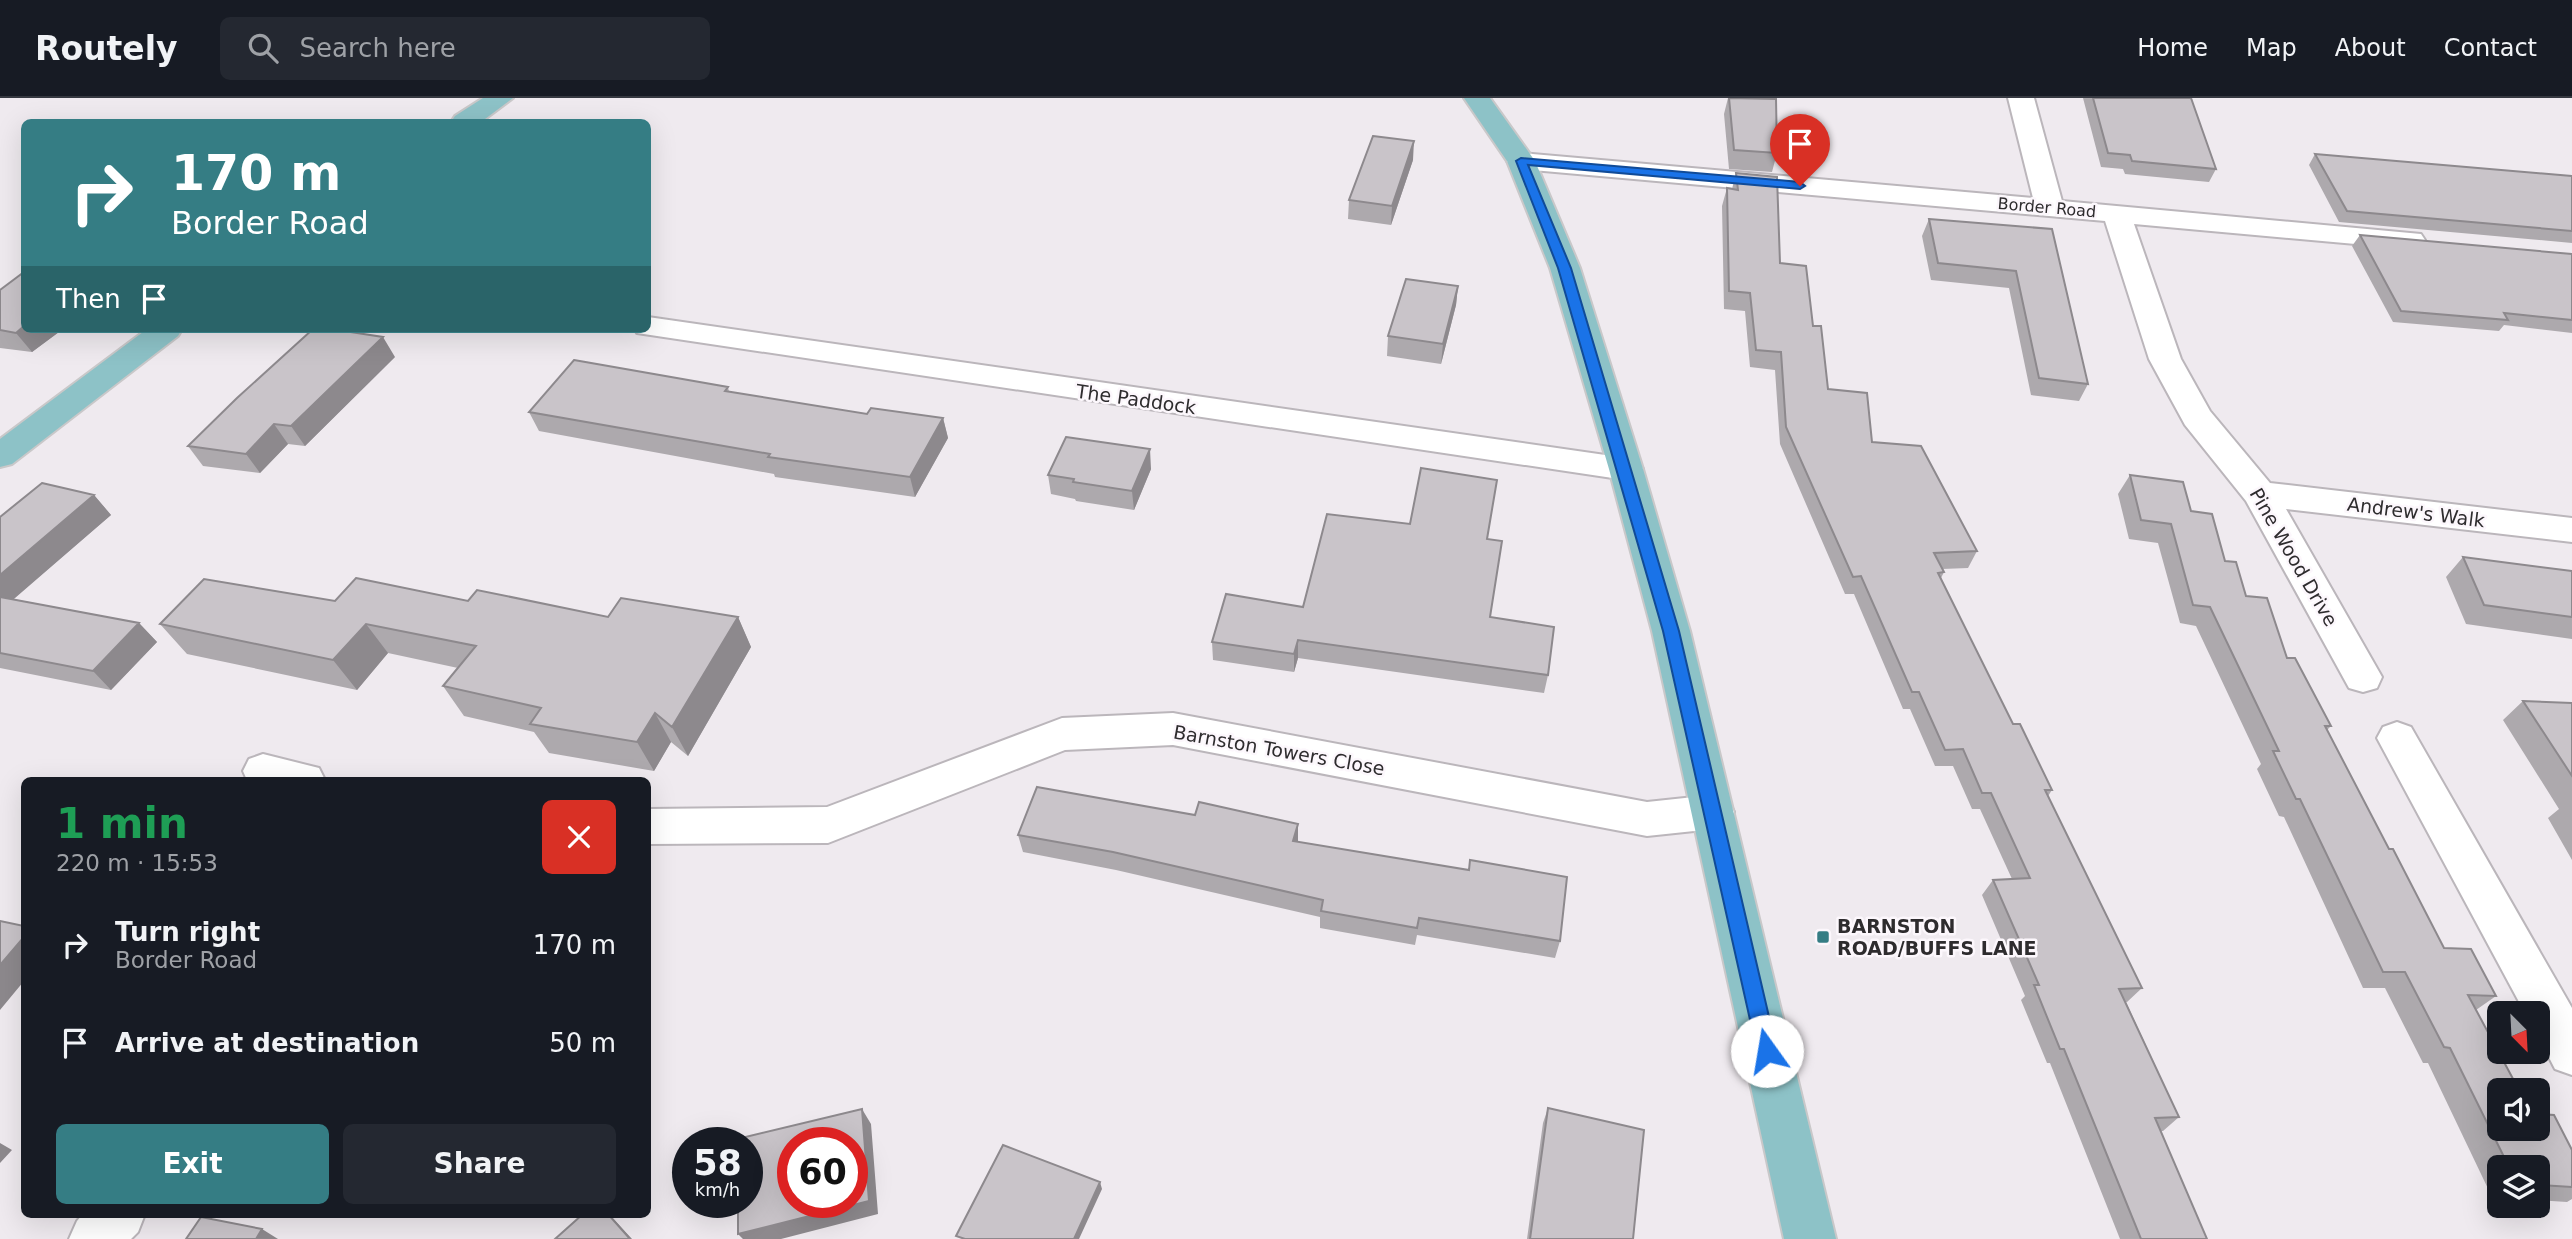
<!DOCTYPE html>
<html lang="en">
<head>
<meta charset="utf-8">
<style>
  body { margin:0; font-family:"DejaVu Sans",sans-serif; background:#242831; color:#f1f3f6; height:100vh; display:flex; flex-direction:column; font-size:26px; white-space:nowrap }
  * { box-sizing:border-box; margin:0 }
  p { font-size:23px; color:#9ea1a6 }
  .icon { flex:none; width:38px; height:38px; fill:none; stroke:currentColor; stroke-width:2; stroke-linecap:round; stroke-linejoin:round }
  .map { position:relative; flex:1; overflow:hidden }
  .sheet { position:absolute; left:21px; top:679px; width:630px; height:441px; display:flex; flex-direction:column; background:#171b24; border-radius:10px; box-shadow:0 7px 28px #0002 }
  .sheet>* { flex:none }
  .guide { position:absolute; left:21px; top:21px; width:630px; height:214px; border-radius:10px; box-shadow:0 7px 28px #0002; background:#357d84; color:#fff; overflow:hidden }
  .needle { width:46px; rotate:156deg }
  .buttons { position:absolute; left:2487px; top:903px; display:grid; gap:14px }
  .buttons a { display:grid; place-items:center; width:63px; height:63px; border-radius:10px; background:#171b24; box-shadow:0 7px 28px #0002; font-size:35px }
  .speed { position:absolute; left:672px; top:1029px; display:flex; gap:14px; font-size:35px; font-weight:700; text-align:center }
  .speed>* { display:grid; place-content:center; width:91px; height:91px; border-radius:50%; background:#171b24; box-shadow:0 7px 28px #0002; line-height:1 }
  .speed small { font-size:18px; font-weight:400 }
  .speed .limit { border:10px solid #d22; background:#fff; color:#111 }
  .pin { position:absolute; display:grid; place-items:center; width:60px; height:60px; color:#fff; margin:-72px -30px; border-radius:50% 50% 50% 0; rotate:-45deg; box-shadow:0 0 7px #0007 }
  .pin .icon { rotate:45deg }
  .me { position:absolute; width:77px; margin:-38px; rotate:347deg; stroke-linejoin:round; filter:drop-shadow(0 0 5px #0008) }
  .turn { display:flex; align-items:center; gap:24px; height:147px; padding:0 35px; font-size:32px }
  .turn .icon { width:91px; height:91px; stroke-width:2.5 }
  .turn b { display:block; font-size:49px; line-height:60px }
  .then { display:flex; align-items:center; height:66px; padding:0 35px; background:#0003; gap:14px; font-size:26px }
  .round { display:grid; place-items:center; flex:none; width:74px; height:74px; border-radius:10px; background:#242831 }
  .overview { display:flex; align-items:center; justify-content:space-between; height:119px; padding:0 35px }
  h1 { font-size:42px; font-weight:700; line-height:52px; color:#1e9e55 }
  .cta { display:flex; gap:14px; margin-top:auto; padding:14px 35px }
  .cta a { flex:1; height:80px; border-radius:10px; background:#357d84; color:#fff; font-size:28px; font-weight:700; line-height:80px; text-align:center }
  .cta a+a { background:#242831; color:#f1f3f6 }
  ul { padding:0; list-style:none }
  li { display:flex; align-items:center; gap:21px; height:98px; padding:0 35px }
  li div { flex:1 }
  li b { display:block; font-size:26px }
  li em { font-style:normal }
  header { display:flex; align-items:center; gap:42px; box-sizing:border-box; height:98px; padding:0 35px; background:#171b24; border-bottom:2px solid #363941 }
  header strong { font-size:33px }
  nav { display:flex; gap:38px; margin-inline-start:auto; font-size:24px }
  .search { width:490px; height:63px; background:#242831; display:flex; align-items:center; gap:18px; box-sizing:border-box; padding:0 24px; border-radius:10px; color:#9ea1a6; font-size:26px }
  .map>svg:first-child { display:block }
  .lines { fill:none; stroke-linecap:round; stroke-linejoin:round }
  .minor-casing { stroke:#bbb6bb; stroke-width:4 }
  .primary-casing { stroke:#c9c8c9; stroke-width:4 }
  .minor { fill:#fff; fill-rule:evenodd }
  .primary { fill:#8dc2c7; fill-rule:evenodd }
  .wall { fill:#ada9ad }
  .shaded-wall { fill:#8d898d }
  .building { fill:#c9c4c9; stroke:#8d898d; stroke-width:2; fill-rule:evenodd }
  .route { fill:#1a73e8; stroke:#114b97; stroke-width:2 }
  .poi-dot { fill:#357d84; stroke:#fcf7fc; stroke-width:2.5 }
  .labels { text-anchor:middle; stroke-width:5; stroke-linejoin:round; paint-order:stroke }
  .far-street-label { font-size:16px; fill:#2e2c2e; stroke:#fcf7fc }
  .street-label { font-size:19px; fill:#2e2c2e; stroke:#fcf7fc }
  .poi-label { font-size:19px; font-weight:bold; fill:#2e2c2e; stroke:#fcf7fc; text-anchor:start }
</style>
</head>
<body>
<header>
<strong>Routely</strong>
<div class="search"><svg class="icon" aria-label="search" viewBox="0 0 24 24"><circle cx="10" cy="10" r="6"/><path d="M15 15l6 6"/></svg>Search here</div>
<nav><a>Home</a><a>Map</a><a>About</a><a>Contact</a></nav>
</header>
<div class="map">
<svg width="2572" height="1141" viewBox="0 0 2572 1141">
  <rect width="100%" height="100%" fill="#efeaef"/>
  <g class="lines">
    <defs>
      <path id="minor" d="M2008,0H2034L2062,103L2421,136L2425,142L2421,148L2411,151L2134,126L2181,261L2210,313L2270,385L2572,420V444L2286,411L2382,579L2377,590L2363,594L2349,590L2246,403L2185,327L2149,261L2105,123L1521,71L1511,69L1507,63L1511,57L1521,55L2033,100Z
        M648,219L1626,360L1638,363L1643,371L1638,379L1626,382L637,235L635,231H648Z
        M1173,615L1647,704L1713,697L1728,702L1734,714L1728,726L1713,731L1647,738L1173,647L1065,652L828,745L648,746V711L827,709L1062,620Z
        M2397,624L2411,629L2572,910V977L2555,971L2538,938V915H2525L2377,640L2383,629Z
        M263,656L319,670L325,682H247L243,673L249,661Z
        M83,1116H145L138,1134L131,1141H69L77,1123Z"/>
      <path id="primary" d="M483,0H513L481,24H451L455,18Z
        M1464,0H1490L1535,63L1580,170L1643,371L1690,533L1836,1141H1784L1652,533L1609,371L1550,170L1507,63Z
        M147,231H182L178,238L12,366L0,369V341Z"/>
    </defs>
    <use href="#minor" class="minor-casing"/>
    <use href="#primary" class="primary-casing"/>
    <use href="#minor" class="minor"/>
    <use href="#primary" class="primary"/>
  </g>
  <path class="wall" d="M1728,0H1766L1777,55L1772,74L1729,71L1724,16Z
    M2083,0H2191L2216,71L2209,84L2125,76L2123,71L2101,69Z
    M2315,56L2572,78V145L2339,124L2309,67Z
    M1413,62L1391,127L1348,121L1349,102Z
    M1736,75L1780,165L1813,228L1828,291L1872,344L1977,453L1968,470L1942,471L1944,474L1941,480L2013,626L2052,692L2048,698L2142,890L2127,904H2126L2179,1019L2163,1033H2161L2207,1141H2120L2050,965H2047L2021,902L2025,898L1982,797L1993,782L2012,781L1980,711H1972L1953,668H1935L1910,611H1903L1854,496H1845L1780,346L1775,272L1750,269L1745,213L1724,211L1722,108L1727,90L1732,91Z
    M1929,121L2052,131L2088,286L2079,303L2031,297L2009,190L1931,182L1922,138Z
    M2360,137L2572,156V235L2504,227L2499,233L2393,224L2352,148Z
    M1458,188L1456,207L1441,266L1387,258L1388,238Z
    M0,192L24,231H63L32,254L0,250Z
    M395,259L305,348L288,346L260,375L203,368L188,348Z
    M728,289L729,294L867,316L943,320L948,340L915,399L775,379L774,376L539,333L529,314Z
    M1151,371L1134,412L1076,403L1075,401L1051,396L1048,377Z
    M2130,377L2191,413L2225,463L2246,498L2287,560L2331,628L2327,632L2389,751L2444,850L2496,898L2476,912L2499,992L2572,1052V1101L2567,1104L2538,1102V1069H2499V1099H2492L2428,965H2423L2385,890H2363L2284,719L2279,718L2257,671L2261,666L2196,528L2180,525L2158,445L2129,441L2118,396Z
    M94,397L111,417L13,501L139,525L157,544L111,592L0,570V419Z
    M1487,441L1490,519L1548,577L1544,595L1298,560L1294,574L1213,562L1212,544L1303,509Z
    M2463,459L2572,473V541L2466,526L2446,479Z
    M335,503H468L608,519H738L751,549L688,658L671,644L654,673L549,655L534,634L464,618L443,588L458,570L388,555L357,592L187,556L160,526Z
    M2523,603L2572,605V762L2548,720L2559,711L2503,622Z
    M1018,737L1298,744L1560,843L1555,860L1417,837L1415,847L1320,830V819L1116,772L1023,754Z
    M1548,1010L1633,1141H1527L1543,1025Z"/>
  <path class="shaded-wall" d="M1414,43L1413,62L1391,127L1392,108Z
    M1458,188L1456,207L1441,266L1443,246Z
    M24,228V231H63L32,254L16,235Z
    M383,239L395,259L305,348L291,328Z
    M943,320L948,340L915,399L910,379Z
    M274,326L288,346L260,375L246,356Z
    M1150,351L1151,371L1134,412L1132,393Z
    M94,397L111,417L0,513V477Z
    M738,519L751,549L688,658L672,629Z
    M139,525L157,544L111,592L93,573Z
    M366,526L388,555L357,592L333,562Z
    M1298,542V560L1294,574V556Z
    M655,615L671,644L654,673L637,644Z
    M1298,726V744L1293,743Z
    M24,839V883L0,912V867Z
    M862,1011L871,1026L878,1116L781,1141H743L738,1136Z
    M0,1045L12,1052L0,1065Z
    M1100,1084L1102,1091L1079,1141H1074Z
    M608,1116H609L632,1141H630Z
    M262,1131L278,1141H256Z"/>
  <path class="building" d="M1729,0L1776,1L1777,55L1734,52Z
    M2093,0H2191L2216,71L2132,63L2130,57L2108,55Z
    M1373,38L1414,43L1392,108L1349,102Z
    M2315,56L2572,78V133L2347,113Z
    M1736,75L1777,79L1780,165L1806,168L1813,228H1821L1828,291L1867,295L1872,344L1921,348L1977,453L1934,455L1944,474L1938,475L2013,626H2020L2052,692H2045L2142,890L2119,891L2179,1019L2155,1020L2207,1141H2141L2064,951H2060L2034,887H2039L1993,782L2030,780L1991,695H1982L1963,651L1945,652L1919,594H1912L1861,478L1853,479L1786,329L1781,254L1756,252L1750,195L1729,193L1727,90L1738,92Z
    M1929,121L2052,131L2088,286L2039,280L2016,173L1938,165Z
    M2360,137L2572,156V222L2504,215L2508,222L2401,213Z
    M24,174V228L16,235L0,232V192Z
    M1406,181L1458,188L1443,246L1388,238Z
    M313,231H331L383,239L291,328L274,326L246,356L188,348L237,300Z
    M574,262L728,289L725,293L867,316L871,310L943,320L910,379L768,359L770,356L529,314Z
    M1066,339L1150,351L1132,393L1073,384L1074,381L1048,377Z
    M1421,370L1497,382L1487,441L1502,443L1490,519L1554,529L1548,577L1298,542L1294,556L1212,544L1226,496L1303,509L1327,416L1410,426Z
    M2130,377L2183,384L2191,413L2212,416L2225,463L2236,464L2246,498L2267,500L2287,560H2295L2331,628H2325L2389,751H2393L2444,850L2471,851L2496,898L2468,897L2519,992H2499V1031H2538V1016L2554,1017L2572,1052V1089L2538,1087V1069H2509L2450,950L2444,949L2405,874H2383L2300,701H2296L2273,653H2279L2210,509L2193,507L2171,426L2141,422Z
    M42,385L94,397L0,477V419Z
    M2463,459L2572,473V519L2484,507Z
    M356,480L468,503L477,492L608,519L621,500L738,519L672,629L655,615L637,644L530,626L541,610L443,588L476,548L366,526L333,562L160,526L204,481L335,503Z
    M0,499L139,525L93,573L0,555Z
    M2523,603L2572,605V678Z
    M1037,689L1195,717L1199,704L1298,726L1293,743L1469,772L1470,762L1567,779L1560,843L1419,820L1417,830L1321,813L1323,802L1113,754L1018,737Z
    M0,823L24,828V839L0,867Z
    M1548,1010L1644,1032L1633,1141H1530Z
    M862,1011L869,1103L738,1136V1104H747V1045H737V1041ZM793,1045H852V1104H793Z
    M1003,1047L1100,1084L1074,1141H965L956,1138Z
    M583,1116H608L630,1141H555Z
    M201,1119L262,1131L256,1141H186Z"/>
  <path class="route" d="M1521,60L1800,84L1805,88L1800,91L1528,67L1571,170L1679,533L1777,953L1774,960L1767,962L1760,960L1757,953L1663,533L1558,170L1516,63Z"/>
  <rect class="poi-dot" x="1816" y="832" width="14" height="14" rx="3.5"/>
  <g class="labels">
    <g class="far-street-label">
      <text transform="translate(2047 109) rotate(5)" y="6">Border Road</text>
    </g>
    <g class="street-label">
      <text transform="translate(1136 301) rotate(8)" y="7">The Paddock</text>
      <text transform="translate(2416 414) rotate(7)" y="7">Andrew's Walk</text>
      <text transform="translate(2294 459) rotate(60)" y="7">Pine Wood Drive</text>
      <text transform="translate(1279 652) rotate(10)" y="7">Barnston Towers Close</text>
    </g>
    <g class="poi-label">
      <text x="1837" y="835">BARNSTON<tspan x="1837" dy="22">ROAD/BUFFS LANE</tspan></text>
    </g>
  </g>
</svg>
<div class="buttons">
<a><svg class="needle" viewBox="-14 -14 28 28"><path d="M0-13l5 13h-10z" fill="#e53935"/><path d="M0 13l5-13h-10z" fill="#9ea1a6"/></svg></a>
<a><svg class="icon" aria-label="sound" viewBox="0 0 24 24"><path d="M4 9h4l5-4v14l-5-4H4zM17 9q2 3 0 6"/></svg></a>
<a><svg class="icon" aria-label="layers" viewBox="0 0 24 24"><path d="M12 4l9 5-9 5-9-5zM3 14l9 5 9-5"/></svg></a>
</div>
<div class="speed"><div>58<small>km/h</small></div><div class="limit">60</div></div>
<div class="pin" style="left:1800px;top:88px;background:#d93025"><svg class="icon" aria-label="arrive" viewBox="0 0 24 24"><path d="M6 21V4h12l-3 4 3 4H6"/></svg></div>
<svg class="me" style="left:1767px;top:953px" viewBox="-20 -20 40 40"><circle r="19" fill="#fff"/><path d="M0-13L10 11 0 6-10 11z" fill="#1a73e8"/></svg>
<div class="guide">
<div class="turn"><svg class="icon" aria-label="right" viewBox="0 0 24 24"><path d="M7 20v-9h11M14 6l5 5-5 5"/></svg><div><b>170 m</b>Border Road</div></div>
<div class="then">Then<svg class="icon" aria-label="arrive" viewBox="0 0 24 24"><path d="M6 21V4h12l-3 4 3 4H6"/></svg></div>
</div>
<section class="sheet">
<div class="overview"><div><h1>1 min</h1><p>220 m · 15:53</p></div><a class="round" style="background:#d93025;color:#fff"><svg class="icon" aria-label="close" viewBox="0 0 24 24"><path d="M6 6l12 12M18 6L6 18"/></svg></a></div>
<ul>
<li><svg class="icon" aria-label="right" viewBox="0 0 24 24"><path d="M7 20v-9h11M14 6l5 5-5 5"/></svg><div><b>Turn right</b><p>Border Road</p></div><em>170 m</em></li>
<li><svg class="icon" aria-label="arrive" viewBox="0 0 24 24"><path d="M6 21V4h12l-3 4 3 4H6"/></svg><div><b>Arrive at destination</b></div><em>50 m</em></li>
</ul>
<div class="cta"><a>Exit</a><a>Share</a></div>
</section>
</div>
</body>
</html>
